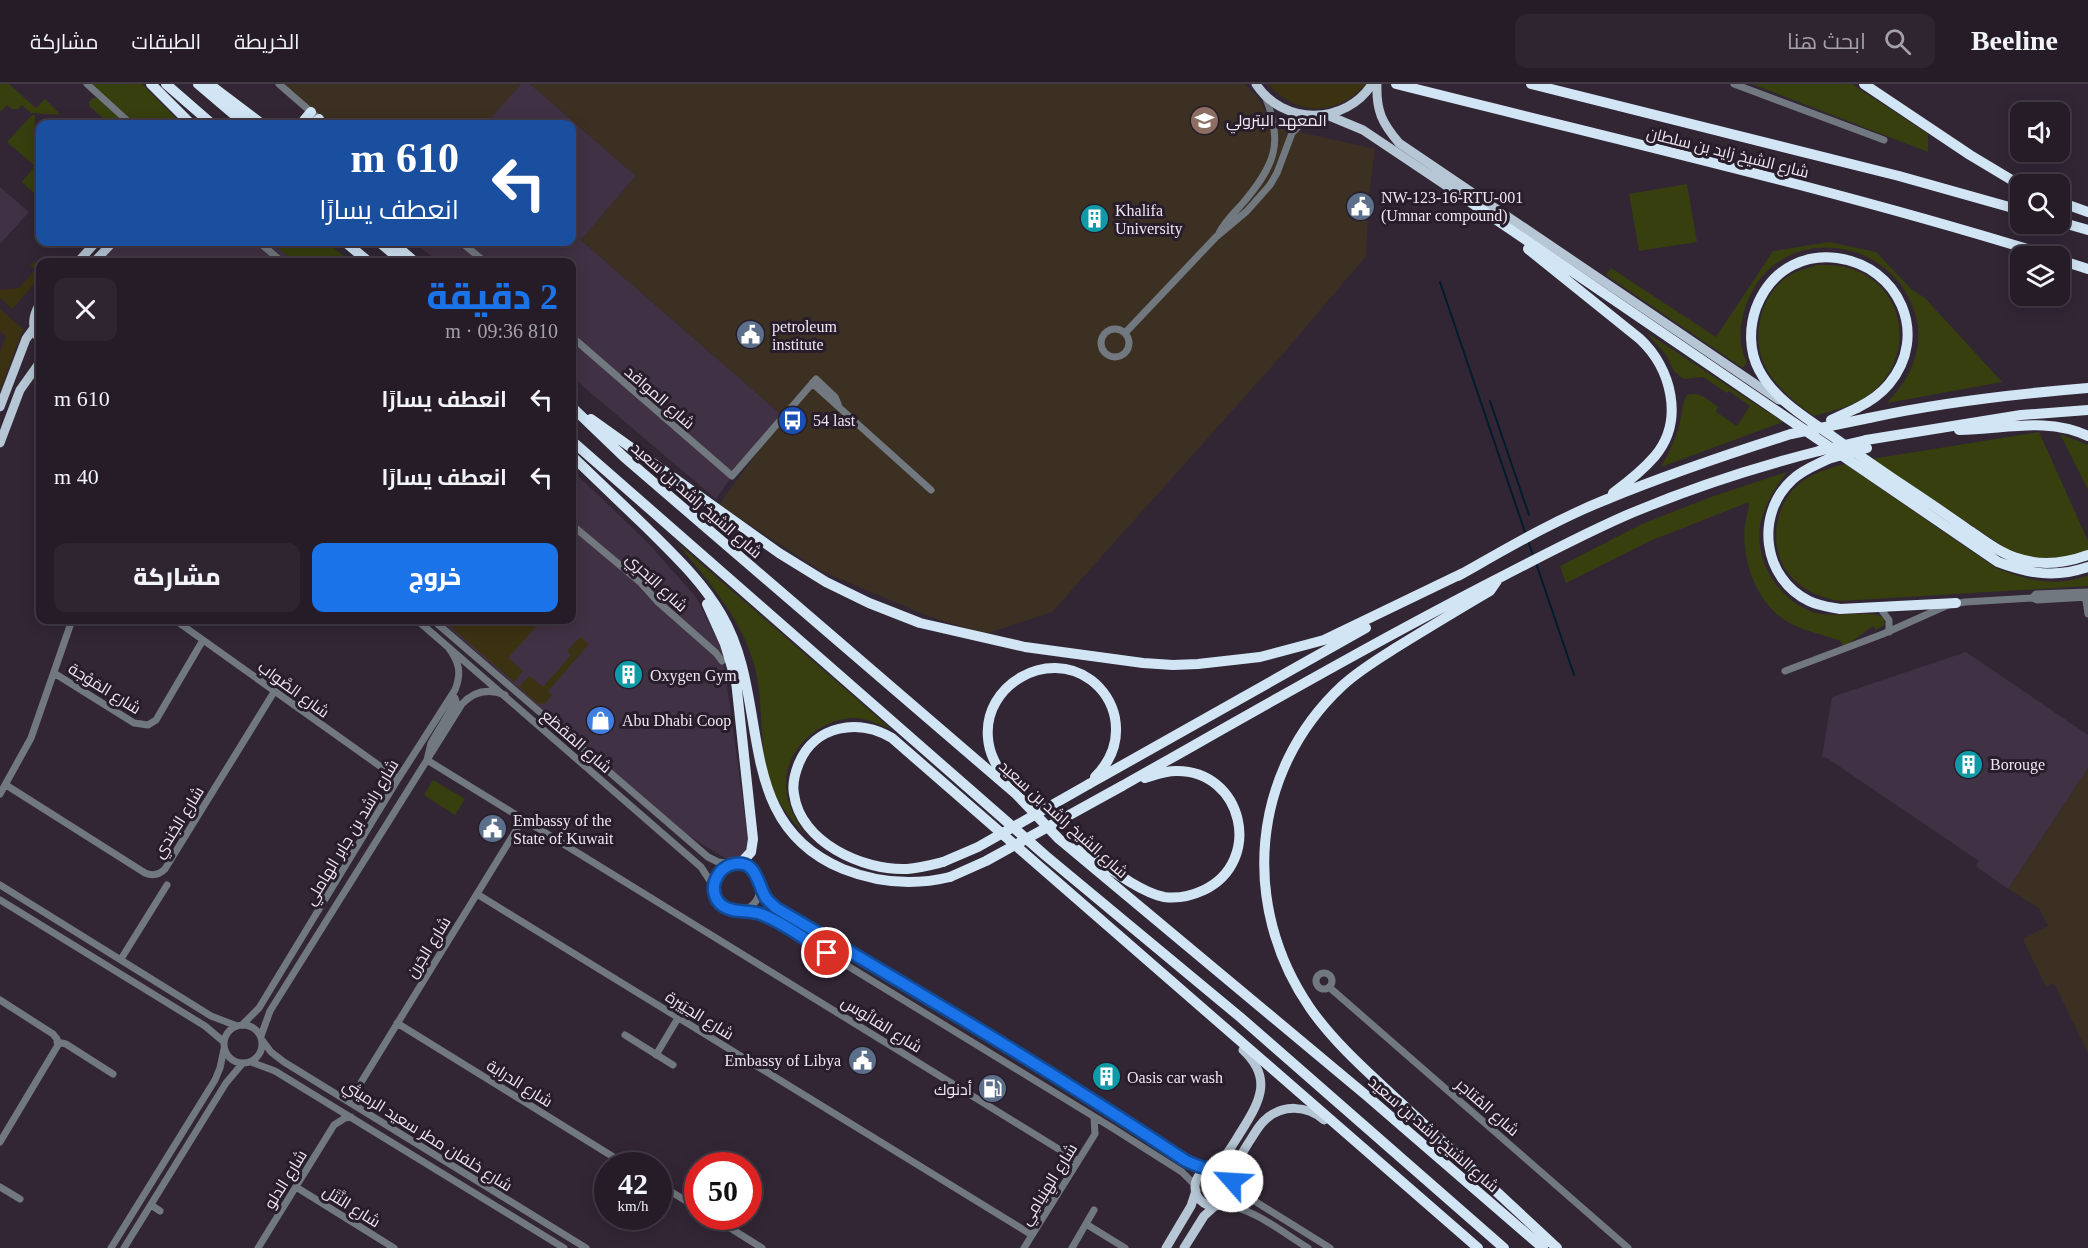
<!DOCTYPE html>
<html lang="ar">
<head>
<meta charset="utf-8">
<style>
  body { margin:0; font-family:"Times New Roman",Cairo,serif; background:#2e2530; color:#f1f3f6; direction:rtl; height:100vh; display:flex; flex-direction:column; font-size:22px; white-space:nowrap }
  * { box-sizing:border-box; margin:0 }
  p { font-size:20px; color:#a4a1a8 }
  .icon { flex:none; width:33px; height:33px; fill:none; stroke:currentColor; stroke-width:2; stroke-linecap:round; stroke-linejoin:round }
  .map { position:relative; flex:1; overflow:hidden; direction:ltr }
  .details { position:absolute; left:36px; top:174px; width:540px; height:366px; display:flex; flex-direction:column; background:#261c28; border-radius:12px; box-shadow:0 3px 15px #0003,0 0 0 2px #423a45; direction:rtl }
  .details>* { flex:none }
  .hud { position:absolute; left:36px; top:36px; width:540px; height:126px; border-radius:12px; box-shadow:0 3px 15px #0003,0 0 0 2px #423a45; direction:rtl; background:#1a4fa0; color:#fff; overflow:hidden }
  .tools { position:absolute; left:2010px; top:18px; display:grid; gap:12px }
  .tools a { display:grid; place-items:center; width:60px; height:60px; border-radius:12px; background:#261c28; box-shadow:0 3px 15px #0003,0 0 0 2px #423a45; font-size:30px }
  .speed { position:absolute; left:594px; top:1068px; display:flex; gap:12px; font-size:30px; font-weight:700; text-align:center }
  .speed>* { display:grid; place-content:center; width:78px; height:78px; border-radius:50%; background:#261c28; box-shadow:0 3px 15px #0003,0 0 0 2px #423a45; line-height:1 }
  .speed small { font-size:15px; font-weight:400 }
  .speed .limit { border:9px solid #d22; background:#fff; color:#111 }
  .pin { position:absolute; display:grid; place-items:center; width:51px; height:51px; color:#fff; margin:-26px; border:3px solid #fff; border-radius:50%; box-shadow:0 2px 6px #0007 }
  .me { position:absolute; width:66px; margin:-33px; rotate:296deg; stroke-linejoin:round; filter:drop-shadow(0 0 4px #0008) }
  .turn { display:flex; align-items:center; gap:21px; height:126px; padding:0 18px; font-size:27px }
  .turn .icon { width:78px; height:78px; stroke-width:2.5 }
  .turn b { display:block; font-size:42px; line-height:51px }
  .round { display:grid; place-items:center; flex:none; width:63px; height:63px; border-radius:12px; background:#2e2530 }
  .summary { display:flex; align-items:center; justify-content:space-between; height:102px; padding:0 18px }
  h1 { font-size:36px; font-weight:800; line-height:45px; color:#1a73e8 }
  .primary-button { display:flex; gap:12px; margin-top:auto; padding:12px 18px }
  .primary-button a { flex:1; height:69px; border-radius:12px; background:#1a73e8; color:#fff; font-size:24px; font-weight:800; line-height:69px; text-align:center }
  .primary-button a+a { background:#2e2530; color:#f1f3f6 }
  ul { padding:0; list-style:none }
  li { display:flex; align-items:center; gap:18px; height:78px; padding:0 18px }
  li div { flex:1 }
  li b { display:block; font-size:22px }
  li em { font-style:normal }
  header { display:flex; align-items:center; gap:36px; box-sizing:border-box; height:84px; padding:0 30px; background:#261c28; border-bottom:2px solid #423a45 }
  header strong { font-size:28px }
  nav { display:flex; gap:33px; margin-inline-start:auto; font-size:21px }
  .search { width:420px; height:54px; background:#2e2530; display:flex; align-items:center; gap:15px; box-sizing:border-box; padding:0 21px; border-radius:12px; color:#a4a1a8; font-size:22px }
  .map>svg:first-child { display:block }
  .built { fill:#413144 }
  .education { fill:#3c3022 }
  .green { fill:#373f0f }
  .sand { fill:#3b3212 }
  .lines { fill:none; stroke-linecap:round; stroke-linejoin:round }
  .stream { stroke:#011c2d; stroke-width:2 }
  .minor { stroke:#71787f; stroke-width:7 }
  .major { stroke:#b6c6d4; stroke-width:9 }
  .highway { stroke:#d1e5f5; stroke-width:10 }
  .highway-bridge { stroke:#d1e5f5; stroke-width:10 }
  .route-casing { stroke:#114b97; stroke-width:15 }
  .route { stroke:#1a73e8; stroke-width:10 }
  .labels { text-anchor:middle; stroke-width:6; stroke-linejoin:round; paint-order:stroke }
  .poi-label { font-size:16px; fill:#eee6f0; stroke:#281d2b; text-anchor:start }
  .street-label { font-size:16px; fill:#eee6f0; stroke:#281d2b }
</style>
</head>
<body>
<header>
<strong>Beeline</strong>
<div class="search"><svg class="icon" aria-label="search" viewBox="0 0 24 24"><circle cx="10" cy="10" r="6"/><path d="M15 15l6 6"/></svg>ابحث هنا</div>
<nav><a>الخريطة</a><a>الطبقات</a><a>مشاركة</a></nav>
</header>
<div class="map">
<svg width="2088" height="1164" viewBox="0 0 2088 1164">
  <rect width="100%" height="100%" fill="#322635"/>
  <path class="built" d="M521,0H530L636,92L581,156L783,332L732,392L716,415L572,293V178H438L414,158H572V40H483Z
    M0,103L29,128L0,160Z
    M119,158H300L326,178H100Z
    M572,386L647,458L696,513L722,565L749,762L741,773L728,776L686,750L440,536H572Z
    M1966,568L2088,651V684L2008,805L1976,782L1979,777L1827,674L1822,673L1832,613Z"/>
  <path class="education" d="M279,0H521L486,40H325Z
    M530,0H1245L1260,16L1269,35L1304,49L1375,65L1369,110L1366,172L1283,270L1052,528L985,550L928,532L821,487L719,421L783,332L581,156L636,92Z
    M2088,684V969L2054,899L2046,903L2023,855L2048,842L2039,824L2008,805Z"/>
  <path class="green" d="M0,0H9L36,24L45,15L61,31L31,29L22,21L18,25H12L7,21L0,28Z
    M91,0H142L182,40H137Z
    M1752,0H1852L1928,50V68Z
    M93,14H97L126,40H110L89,22V18Z
    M32,31H35L34,51H40V115L22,98L35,82L7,58Z
    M1687,100L1697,158L1639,167L1629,110Z
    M271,158H327L351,178H295Z
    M1829,158L1876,168L1911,205L1925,214L2002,298L1887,319C1908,297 1923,269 1917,237C1899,151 1777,134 1746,221C1740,239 1737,260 1747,278L1743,284L1606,191L1611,184L1716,253L1773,167Z
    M1817,181C1830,181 1844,181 1857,187C1906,207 1913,270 1876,305C1859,321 1836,326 1814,332C1796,320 1775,302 1765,282C1750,252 1761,209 1790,191C1799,186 1808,184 1817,181Z
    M1647,249L1783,338L1661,383C1668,370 1675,357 1679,343C1682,332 1681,321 1687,311C1700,307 1708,316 1718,323L1716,328L1737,342L1750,322L1729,307L1727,309L1703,293L1683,295L1674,287L1666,271Z
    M2039,348L2088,457V468L2079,472L2035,475L2007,465L1872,375Z
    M2060,350L2088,361V406Z
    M1845,380L1996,484C2024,496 2059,504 2088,491V502L1840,517C1800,511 1771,484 1777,441C1779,426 1787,410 1799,400C1812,389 1829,384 1845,380Z
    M1787,388C1776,403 1766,418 1761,437C1752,475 1779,518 1816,529C1835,534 1871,525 1884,534V541L1876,546L1873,542L1844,563L1840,557C1825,551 1807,548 1792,540C1758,524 1741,477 1745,441C1746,433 1749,426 1749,418L1650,457L1566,499L1560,482L1642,440L1711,413Z
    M676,458L891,645C880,641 868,635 856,634C822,633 785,664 786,700C786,719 795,735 805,751C793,737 780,723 773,706C756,667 766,621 754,580C740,532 707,495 676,458Z
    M433,696L465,715L455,731L424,711Z"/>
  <path class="sand" d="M1268,0H1366C1337,33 1297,32 1268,0Z
    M33,178L40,180V194L12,225L0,214V206L19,204L35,186L30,181Z
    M0,225L23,245L0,306V268L6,252L0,247Z
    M446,536H542L508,574L523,587L514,598L444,537Z
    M580,553L589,560L548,607L552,611L545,619L538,620L519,603L529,592L543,603L571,571L567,567Z"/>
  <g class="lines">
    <path class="stream" d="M1440,198L1525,448
      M1490,317L1529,431
      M1528,457L1533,471
      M1536,479L1574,591"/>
    <path class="minor" d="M87,0L131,40
      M279,0L325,40
      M1734,0L1884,56
      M1219,149C1225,137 1234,129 1243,119C1275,81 1284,59 1265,12
      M259,158L282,178
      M461,158L485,178
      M1101 259a14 14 0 1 1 28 0a14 14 0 1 1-28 0Z
      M1125,249L1216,153L1247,127L1270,101L1277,89L1292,49L1309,32
      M572,253L732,392L816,295L835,313L838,320
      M812,299L931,406
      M572,441L640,498L657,517L716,569L722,577
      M2085,510L2088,530
      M2032,514L2036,510L2088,508
      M1880,524L1889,536V548
      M175,536L398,695
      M417,536L701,783L714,803
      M433,536L708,773L718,778L734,780
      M1785,587L1883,550L1948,521L1965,518L2032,514L2037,516L2088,513
      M54,589L134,639L148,641L156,636L203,556
      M451,613L455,614L456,617L431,659L427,676L1078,1077
      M6,701L145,789C152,792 159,791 165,785L274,608
      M0,710L31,654L72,536
      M714 804a23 23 0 1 1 46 0a23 23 0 1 1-46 0Z
      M0,801L211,932L237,942
      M761,801L766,814L776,824L944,923L1187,1077L1209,1085
      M477,810L1032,1151
      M0,816L205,942L224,958
      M744,826L756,828L771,835L1111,1043L1182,1088L1195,1101
      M121,875L167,801
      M1316 897a8 8 0 1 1 16 0a8 8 0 1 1-16 0Z
      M1329,903L1628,1164
      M0,916L53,950L57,955L58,961L0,1058
      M397,939L628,1082
      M224 960a19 19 0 1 1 38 0a19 19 0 1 1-38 0Z
      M242,941L259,924L398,695L455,606C462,588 459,578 448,563
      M625,951L673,981
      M261,952L270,927L462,620C474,607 488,604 505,611
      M262,956L271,968L284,978L586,1164
      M57,958L66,960L113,990
      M656,971L678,934
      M251,978L275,987L564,1164
      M341,1013L357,1005
      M357,1023V1005L523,735
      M658,1100L698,1124
      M1233,1101L1248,1113L1330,1164
      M0,1103L20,1115
      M296,1103L394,1164
      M1222,1120C1253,1124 1282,1148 1308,1164
      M151,1121L160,1127
      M711,1132L762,1164
      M1086,1140L1125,1164
      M111,1164L215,996L220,984L224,965
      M124,1164L226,999L242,980
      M258,1164L334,1041L345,1034L351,1033
      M1024,1164L1095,1050L1094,1033
      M1072,1164L1094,1126"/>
    <path class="major" d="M1256,0C1283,42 1346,41 1372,0
      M1377,0C1376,27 1382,39 1399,59L1779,316
      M1327,31L1363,46L1466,115
      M78,178L96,158
      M94,178L113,158
      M40,220C32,232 31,245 40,256
      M0,323L26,255L34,244
      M0,359L20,306L40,278
      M1213,1084C1226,1074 1233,1060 1242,1046C1260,1017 1273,994 1243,966
      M1195 1103a19 19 0 1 1 38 0a19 19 0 1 1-38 0Z
      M1232,1097C1234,1082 1241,1071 1249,1058C1254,1051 1258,1042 1265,1036C1282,1020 1307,1021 1324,1036
      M1166,1164L1191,1122L1196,1107
      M1184,1164L1204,1132L1216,1121"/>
    <path class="highway" d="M151,0L191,40
      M166,0L212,40
      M198,0L245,40
      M209,0L262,40
      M1396,0C1614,55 1835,105 2050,172
      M1531,0L1899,92L2020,126
      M1864,0L1970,71L2020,101
      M301,40L311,28
      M314,40L319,35
      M1466,115L1998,478C2030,490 2055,494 2088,483
      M2060,118L2088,128
      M2060,138L2088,146
      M345,158L369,178
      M379,158L403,178
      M392,158L415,178
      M1528,165L1640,255C1671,284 1685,336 1655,372C1643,386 1628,398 1613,409
      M2060,176L2088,185
      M572,323L624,373L1016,710L1059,755L1367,1012L1543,1164
      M1857,324C1869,318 1880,311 1889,300C1930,251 1899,182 1837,174C1822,172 1807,174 1793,181C1775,190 1763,206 1756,224C1749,244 1749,267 1759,286C1774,315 1806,334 1832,352C1857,370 1882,387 1907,404C1928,418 1949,432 1970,447C1985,457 2000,469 2017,474C2040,482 2066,479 2088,471
      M1869,334C1942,318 2014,310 2088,304
      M591,335L779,469L826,498L869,519L920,539L1025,563L1143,579L1173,581L1198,580L1260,573L1324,556L1463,489
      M1959,346C2003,346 2046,332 2088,352
      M1866,356L2021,331L2088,326
      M572,357L1046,772L1240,933L1504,1164
      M572,372C597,396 622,420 647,444C674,471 702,497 721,530C773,617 730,738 843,785C878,799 913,802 950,793
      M1828,375C1816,381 1802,386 1792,396C1755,430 1762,494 1809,517C1819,522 1829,523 1840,525L1956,519
      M1458,492C1506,465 1553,437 1605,416C1666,391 1728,370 1791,350
      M1499,494L1490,507C1459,525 1428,544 1397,563C1378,575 1358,587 1342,602C1250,688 1240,822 1310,924C1335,960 1370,990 1401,1019C1453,1068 1505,1116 1557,1164
      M707,520L725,560L736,597L753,755L751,768L740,780
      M1006,696C997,683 989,670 988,654C983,601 1047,564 1091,596C1103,605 1112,619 1115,634C1119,657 1111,677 1095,693
      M1089,700L1366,544
      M1122,702C1248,631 1374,558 1503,492C1546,470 1589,447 1634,428C1694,403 1756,383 1819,367
      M1077,762C1100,777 1138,808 1164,813C1178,815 1191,812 1204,806C1264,777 1243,686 1176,687C1165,687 1155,691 1145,694
      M943,778C931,781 920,784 907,785C863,787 800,758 794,710C792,700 795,689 799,679C815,641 859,634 892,654L1478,1164"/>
    <path class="highway-bridge" d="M1831,336L1857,324
      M1791,350L1869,334
      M1819,367L1866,356
      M1828,375L1867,364
      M943,778L978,763L1089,700
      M950,793L986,777L1122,702"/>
  </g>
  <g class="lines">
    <defs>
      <path id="route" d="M827,869C807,857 786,840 763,831C750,825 734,830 723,822C714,816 711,803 717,793C720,787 724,783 730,781C757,773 757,800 766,814C769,818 773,821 776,824C915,906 1053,988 1186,1077C1193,1080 1199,1083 1206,1084C1218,1086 1225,1084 1232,1097"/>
    </defs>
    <use href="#route" class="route-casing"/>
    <use href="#route" class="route"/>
  </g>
  <defs>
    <symbol id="school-disc" viewBox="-11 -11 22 22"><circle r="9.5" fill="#8d6e63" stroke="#281d2b"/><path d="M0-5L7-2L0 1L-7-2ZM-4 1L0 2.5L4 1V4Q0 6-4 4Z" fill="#fff"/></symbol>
    <symbol id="civic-disc" viewBox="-11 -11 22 22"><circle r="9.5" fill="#5c6f8a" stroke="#281d2b"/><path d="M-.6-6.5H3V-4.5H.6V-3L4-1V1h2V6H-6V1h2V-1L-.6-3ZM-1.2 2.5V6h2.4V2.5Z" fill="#fff"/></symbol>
    <symbol id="building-disc" viewBox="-11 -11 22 22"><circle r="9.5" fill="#0f9aa8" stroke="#281d2b"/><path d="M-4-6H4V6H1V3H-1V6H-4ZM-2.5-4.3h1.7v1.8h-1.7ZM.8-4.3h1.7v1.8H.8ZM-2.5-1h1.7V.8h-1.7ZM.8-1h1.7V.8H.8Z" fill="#fff"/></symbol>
    <symbol id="bus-disc" viewBox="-11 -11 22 22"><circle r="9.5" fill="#1a4fb4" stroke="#281d2b"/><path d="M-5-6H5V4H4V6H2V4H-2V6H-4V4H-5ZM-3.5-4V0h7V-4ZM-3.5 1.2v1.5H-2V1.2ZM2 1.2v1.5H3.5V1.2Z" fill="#fff"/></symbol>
    <symbol id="shop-disc" viewBox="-11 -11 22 22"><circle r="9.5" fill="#3f7fe0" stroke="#281d2b"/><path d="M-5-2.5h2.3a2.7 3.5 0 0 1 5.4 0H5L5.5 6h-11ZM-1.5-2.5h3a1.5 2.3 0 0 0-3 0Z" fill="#fff"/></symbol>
    <symbol id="fuel-disc" viewBox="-11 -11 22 22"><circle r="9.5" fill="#5c6f8a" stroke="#281d2b"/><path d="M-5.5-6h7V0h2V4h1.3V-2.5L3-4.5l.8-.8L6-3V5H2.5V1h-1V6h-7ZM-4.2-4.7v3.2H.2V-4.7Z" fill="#fff"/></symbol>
  </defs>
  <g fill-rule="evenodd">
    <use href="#school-disc" x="1188" y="20" width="33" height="33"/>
    <use href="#civic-disc" x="1344" y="106" width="33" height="33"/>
    <use href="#building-disc" x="1078" y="118" width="33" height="33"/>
    <use href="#civic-disc" x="734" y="234" width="33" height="33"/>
    <use href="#bus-disc" x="776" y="320" width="33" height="33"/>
    <use href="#building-disc" x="612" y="574" width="33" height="33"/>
    <use href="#shop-disc" x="584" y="620" width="33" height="33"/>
    <use href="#building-disc" x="1952" y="664" width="33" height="33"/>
    <use href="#civic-disc" x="476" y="728" width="33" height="33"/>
    <use href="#civic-disc" x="846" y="960" width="33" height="33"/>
    <use href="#building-disc" x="1090" y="976" width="33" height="33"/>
    <use href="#fuel-disc" x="976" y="988" width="33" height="33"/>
  </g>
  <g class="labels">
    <g class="poi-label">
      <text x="1226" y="42">المعهد البترولي</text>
      <text x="1381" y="119">NW-123-16-RTU-001<tspan x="1381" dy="18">(Umnar compound)</tspan></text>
      <text x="1115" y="132">Khalifa<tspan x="1115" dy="18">University</tspan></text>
      <text x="772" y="248">petroleum<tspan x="772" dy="18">institute</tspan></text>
      <text x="813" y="342">54 last</text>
      <text x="650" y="597">Oxygen Gym</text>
      <text x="622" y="642">Abu Dhabi Coop</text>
      <text x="1990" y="686">Borouge</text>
      <text x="513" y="742">Embassy of the<tspan x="513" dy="18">State of Kuwait</tspan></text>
      <text x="841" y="982" text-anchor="end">Embassy of Libya</text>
      <text x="1127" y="999">Oasis car wash</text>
      <text x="972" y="1011" text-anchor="end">أدنوك</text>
    </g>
    <g class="street-label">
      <text transform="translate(1728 68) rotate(14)" y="6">شارع الشيخ زايد بن سلطان</text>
      <text transform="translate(660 313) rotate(41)" y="6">شارع المواقد</text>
      <text transform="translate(697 416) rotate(41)" y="6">شارع الشيخ راشد بن سعيد</text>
      <text transform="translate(657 498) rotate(43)" y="6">شارع البَحرِي</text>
      <text transform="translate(105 604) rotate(32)" y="6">شارع المَوْجة</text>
      <text transform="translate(294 605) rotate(36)" y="6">شارع الصَّواب</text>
      <text transform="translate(577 657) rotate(41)" y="6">شارع المَقطَع</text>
      <text transform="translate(1064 735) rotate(42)" y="6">شارع الشيخ راشد بن سعيد</text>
      <text transform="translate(178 738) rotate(-58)" y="6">شارع الجُندي</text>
      <text transform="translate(351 748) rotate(-59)" y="6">شارع راشد بن جابر الهاملي</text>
      <text transform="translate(428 863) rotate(-58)" y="6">شارع الجَرن</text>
      <text transform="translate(700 931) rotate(32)" y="6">شارع الحِيَيرة</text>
      <text transform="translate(882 940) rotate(32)" y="6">شارع الفانُوس</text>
      <text transform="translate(520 999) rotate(32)" y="6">شارع الدرابة</text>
      <text transform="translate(1488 1023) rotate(41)" y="6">شارع المُتاجر</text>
      <text transform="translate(1434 1050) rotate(41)" y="6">شارع الشيخ راشد بن سعيد</text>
      <text transform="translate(428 1051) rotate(32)" y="6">شارع خلفان مطر سعيد الرميثي</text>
      <text transform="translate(285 1095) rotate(-58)" y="6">شارع الدلو</text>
      <text transform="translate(1048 1100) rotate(-58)" y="6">شارع الهِنيامِي</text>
      <text transform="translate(352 1122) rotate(32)" y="6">شارع النَّتَل</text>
    </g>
  </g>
</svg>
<div class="tools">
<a><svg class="icon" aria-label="sound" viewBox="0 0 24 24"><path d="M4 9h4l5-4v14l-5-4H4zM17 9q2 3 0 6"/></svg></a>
<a><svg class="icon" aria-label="search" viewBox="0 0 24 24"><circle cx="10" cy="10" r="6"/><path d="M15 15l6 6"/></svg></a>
<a><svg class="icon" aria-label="layers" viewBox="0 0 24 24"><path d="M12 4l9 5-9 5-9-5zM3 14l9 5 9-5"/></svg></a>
</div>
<div class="speed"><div>42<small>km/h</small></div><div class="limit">50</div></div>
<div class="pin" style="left:827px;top:869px;background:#d93025"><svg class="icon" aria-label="arrive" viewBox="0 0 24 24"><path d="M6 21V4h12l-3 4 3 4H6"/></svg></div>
<svg class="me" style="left:1232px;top:1097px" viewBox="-20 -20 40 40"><circle r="19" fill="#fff"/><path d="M0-13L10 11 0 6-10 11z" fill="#1a73e8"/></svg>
<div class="hud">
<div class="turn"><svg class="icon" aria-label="left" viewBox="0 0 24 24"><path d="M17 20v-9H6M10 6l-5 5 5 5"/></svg><div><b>610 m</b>انعطف يسارًا</div></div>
</div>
<section class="details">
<div class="summary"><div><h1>2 دقيقة</h1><p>810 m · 09:36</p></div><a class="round"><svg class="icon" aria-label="close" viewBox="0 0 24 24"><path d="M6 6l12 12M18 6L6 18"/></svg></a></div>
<ul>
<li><svg class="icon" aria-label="left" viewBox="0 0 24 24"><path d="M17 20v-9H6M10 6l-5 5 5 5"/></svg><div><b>انعطف يسارًا</b></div><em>610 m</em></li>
<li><svg class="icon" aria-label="left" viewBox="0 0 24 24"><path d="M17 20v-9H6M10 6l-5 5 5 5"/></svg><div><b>انعطف يسارًا</b></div><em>40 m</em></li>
</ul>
<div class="primary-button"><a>خروج</a><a>مشاركة</a></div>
</section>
</div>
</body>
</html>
